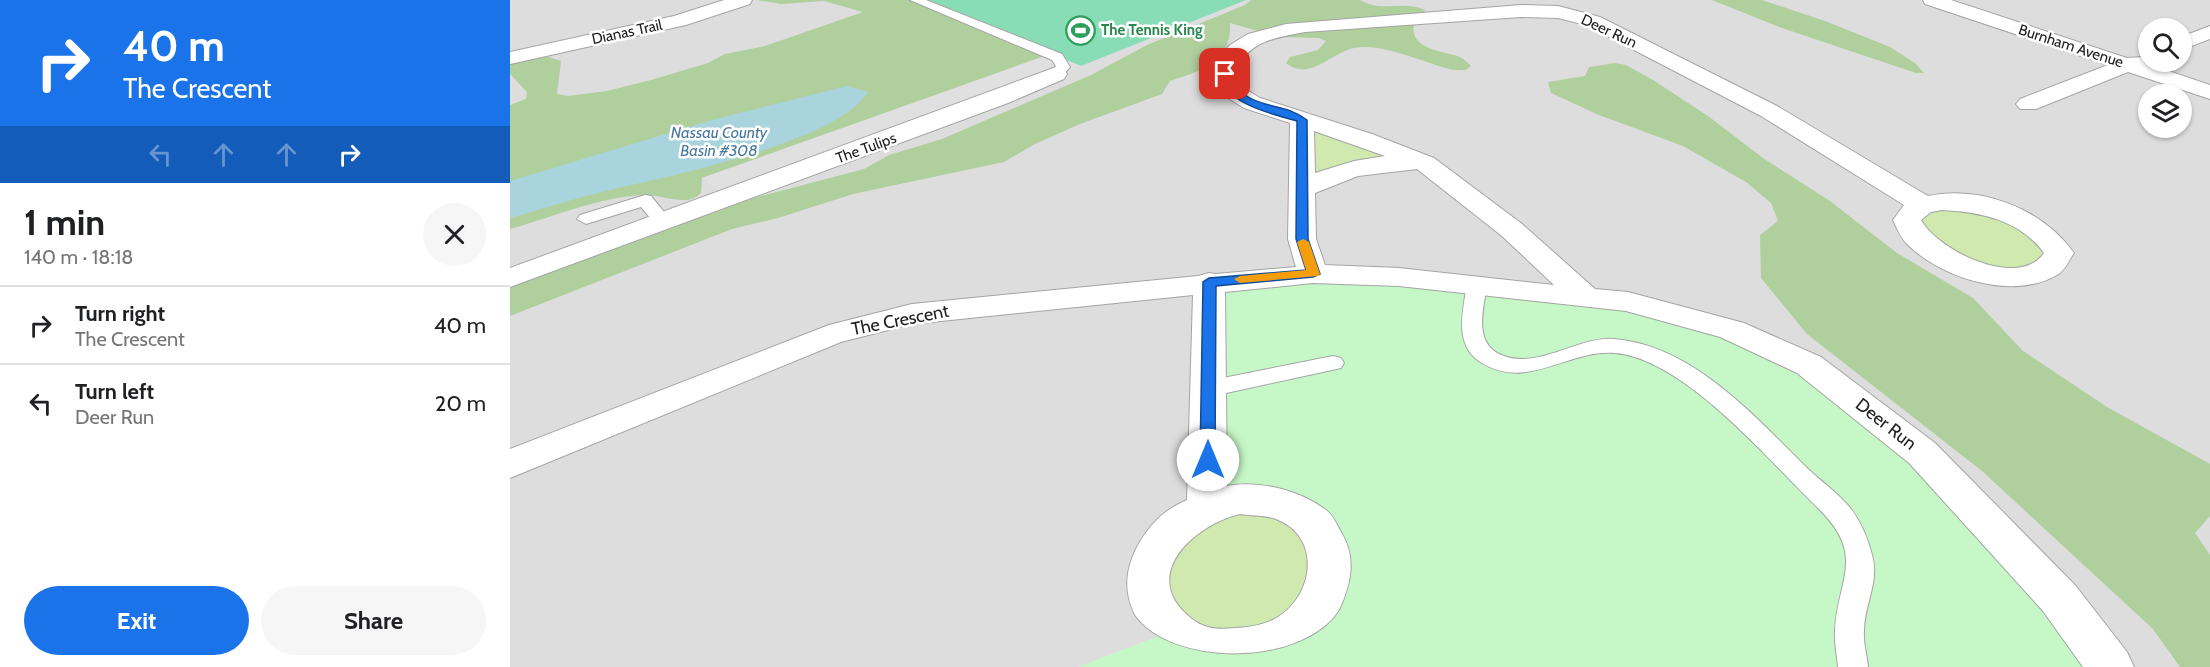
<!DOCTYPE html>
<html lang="en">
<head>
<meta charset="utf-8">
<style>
  body { margin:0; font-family:Cabin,sans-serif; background:#f6f6f6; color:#202124; height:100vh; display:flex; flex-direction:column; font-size:22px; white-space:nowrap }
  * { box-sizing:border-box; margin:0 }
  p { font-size:20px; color:#757577 }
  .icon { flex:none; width:33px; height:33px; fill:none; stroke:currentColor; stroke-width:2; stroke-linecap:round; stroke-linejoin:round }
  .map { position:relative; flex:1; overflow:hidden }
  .panel { display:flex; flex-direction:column; background:#fff; width:510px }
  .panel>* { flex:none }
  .hud { background:#1a73e8; color:#fff; overflow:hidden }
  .controls { position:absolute; left:1628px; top:18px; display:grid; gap:12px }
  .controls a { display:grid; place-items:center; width:54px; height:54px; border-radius:50%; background:#fff; box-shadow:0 2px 4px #0004; font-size:30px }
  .pin { position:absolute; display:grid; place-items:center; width:51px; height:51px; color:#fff; margin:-26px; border-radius:12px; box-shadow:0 3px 9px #0006 }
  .me { position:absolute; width:66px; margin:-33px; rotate:0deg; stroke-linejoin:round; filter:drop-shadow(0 0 4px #0008) }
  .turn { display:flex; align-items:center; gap:21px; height:126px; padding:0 24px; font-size:27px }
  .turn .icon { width:78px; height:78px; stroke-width:2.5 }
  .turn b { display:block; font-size:42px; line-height:51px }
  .lanes { display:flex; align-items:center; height:57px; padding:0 24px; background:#0003; justify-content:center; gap:30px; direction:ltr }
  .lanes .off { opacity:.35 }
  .round { display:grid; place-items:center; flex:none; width:63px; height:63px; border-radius:32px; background:#f6f6f6 }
  .overview { display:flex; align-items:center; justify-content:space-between; height:102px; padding:0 24px }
  h1 { font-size:36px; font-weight:700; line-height:45px }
  .action { display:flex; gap:12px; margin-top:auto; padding:12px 24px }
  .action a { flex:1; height:69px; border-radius:36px; background:#1a73e8; color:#fff; font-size:24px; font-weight:700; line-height:69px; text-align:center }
  .action a+a { background:#f6f6f6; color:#202124 }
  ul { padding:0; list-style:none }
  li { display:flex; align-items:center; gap:18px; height:78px; padding:0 24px; border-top:2px solid #e0e0e0 }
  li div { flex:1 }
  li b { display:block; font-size:22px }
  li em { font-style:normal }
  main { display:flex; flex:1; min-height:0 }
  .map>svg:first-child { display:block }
  .residential { fill:#dedddd; fill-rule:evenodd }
  .grass { fill:#cfe9af }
  .forest { fill:#afcf9d }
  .park { fill:#c6f8c7 }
  .pitch { fill:#88ddb7 }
  .parking { fill:#e0e0e0 }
  .water { fill:#a9d4dd }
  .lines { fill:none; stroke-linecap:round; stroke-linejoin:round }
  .lane-casing { stroke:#a4a4a4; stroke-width:2 }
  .street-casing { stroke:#a4a4a4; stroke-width:2 }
  .lane { fill:#fff; fill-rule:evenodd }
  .street { fill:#fff; fill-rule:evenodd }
  .route { fill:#1a73e8; stroke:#114b97; stroke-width:1.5 }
  .slow { fill:#f59e0b }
  .labels { text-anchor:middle; stroke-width:5; stroke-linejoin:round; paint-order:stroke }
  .far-leisure-label { font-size:15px; font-weight:bold; fill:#27864d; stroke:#fff; text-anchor:start }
  .far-street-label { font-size:15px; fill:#202020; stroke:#fff }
  .far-water-label { font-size:16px; font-style:italic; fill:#48789f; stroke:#fff }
  .street-label { font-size:18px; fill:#202020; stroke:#fff }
</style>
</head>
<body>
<main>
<section class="panel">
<div class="hud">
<div class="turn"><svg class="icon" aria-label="right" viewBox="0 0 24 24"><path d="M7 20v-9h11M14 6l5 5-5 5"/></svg><div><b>40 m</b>The Crescent</div></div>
<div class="lanes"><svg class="icon off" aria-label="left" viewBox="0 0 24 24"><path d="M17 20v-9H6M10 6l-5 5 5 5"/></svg><svg class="icon off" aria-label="ahead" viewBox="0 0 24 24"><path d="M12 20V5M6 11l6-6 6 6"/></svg><svg class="icon off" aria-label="ahead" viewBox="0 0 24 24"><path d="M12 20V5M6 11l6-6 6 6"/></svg><svg class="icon" aria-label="right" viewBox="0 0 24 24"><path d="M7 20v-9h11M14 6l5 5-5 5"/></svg></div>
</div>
<div class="overview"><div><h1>1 min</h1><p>140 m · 18:18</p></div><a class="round"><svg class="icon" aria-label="close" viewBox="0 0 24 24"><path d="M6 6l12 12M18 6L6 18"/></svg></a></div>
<ul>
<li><svg class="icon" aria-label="right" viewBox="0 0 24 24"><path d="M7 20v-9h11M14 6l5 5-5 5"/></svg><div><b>Turn right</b><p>The Crescent</p></div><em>40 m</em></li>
<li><svg class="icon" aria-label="left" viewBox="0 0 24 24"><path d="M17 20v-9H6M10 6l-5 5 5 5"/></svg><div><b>Turn left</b><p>Deer Run</p></div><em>20 m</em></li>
</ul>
<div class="action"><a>Exit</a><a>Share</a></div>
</section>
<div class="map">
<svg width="1700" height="667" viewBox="0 0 1700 667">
  <rect width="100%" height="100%" fill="#f1ede7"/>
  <path class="residential" d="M0,0H1700V667H0ZM1638,28H1671V62H1638ZM1638,94H1671V128H1638Z"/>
  <path class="grass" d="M792,119L915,163H876L792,190Z
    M1455,203L1541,239L1535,272L1445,264L1402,211Z
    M723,500L813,534L794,624L671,637L639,567Z"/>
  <path class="forest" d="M247,0H405L542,55L192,178L191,193C178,208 151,194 134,195C89,197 43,217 0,229V105L16,99L17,92L0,74V61L33,55L51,61L47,94L58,96L97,91L141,80L198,63L215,54L255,46L353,12L314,1L271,4Z
    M741,0H850C871,13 894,0 915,10C913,15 906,20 904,25C898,50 938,52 950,57C954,59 958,63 961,66L956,70H943C915,63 871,42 844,48C820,53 800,82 776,63L780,57L808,50L816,41L809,38L769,37L720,23C722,62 692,71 660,81L652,94L570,124L525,144L494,162L343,194L268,218L222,229L0,316V284L220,204L354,169L379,155L432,139L581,75L637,45L735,5Z
    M1202,0H1252L1315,21L1380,47L1405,63L1414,73H1406L1272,28Z
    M1105,63L1116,65L1143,80L1198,116L1253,158L1320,201L1387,253L1463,298L1513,351L1597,407L1700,464V516L1685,533L1700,555V667H1670L1643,629L1472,471L1297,334L1251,278L1250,235L1268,221L1261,203L1236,182L1173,146L1089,115L1041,93L1038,82L1075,76L1079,67Z"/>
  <path class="park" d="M714,281L967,284L1222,330L1412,453L1600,667H568L662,631L785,630L813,534L713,502Z"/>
  <path class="pitch" d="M403,0H736L571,66Z"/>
  <path class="parking" d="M540,54L571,66L219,198L192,178Z"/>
  <path class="water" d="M337,86L358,92C326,144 149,178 88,193C59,200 29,210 0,218V181L202,120Z"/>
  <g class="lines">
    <defs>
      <path id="lane" d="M400,0H416L552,54L560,67L551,77H541L539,74L546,66L542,60Z
        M135,195L141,196L159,218L162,222L159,226H147L131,207L76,224L67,219L70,215Z
        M967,278L977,284C974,307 963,341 989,354C1026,372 1067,336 1104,339C1183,345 1246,418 1298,469C1312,482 1329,494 1341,509C1351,522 1358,539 1362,555C1370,581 1354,605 1354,631C1353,643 1357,655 1358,667H1328C1327,655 1324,642 1325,630C1328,578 1356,556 1309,509C1260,462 1175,359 1105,353C1058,349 1018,391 972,363C943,346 953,311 957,284Z
        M823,356L831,358L834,363L831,368L698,397L690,394L687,389L690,384L698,381Z"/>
      <path id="street" d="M214,0H242L240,4L176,25L0,64V52L164,16Z
        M1413,0H1441L1617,58L1633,57L1635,63L1700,85V99L1618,72L1526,109H1510L1506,104L1510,99L1598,65L1415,4Z
        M1011,5L1048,6L1090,17L1267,106L1418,196C1471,185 1533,209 1564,253C1559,260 1555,271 1547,275C1503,301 1431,278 1397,244C1390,237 1387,228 1383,220L1394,205L1251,116L1076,25L1048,18L1011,17L795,32C764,38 736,41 726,74L735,89L750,98L862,134L924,158L1012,224L1085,289L1118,292L1234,323L1311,357L1425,443L1565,585L1617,652L1624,667H1573L1533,611L1399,463L1287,373L1210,337L1116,311L889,286L803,283L715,292L717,486C749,480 790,490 816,510C823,515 827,525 831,532C847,558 841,584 829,610C792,667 662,667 625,615C614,592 615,572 626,549C638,526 653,510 677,500L683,295L402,324L331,342L0,478V449L319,325L402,304L688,276L699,273L706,274L786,267L778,239L780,123L734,108L718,98L704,74L710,56L720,45L738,34L776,24ZM804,131L875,156L844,161L805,173ZM907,169L992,236L1044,285L889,268L815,265L806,239L805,193L848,176ZM1432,210C1471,212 1510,220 1534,253C1509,290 1428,251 1411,220L1421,212ZM730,514C741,516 756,515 766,519C811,536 805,594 768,617C755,625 741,627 725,628C709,630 695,629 682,619C627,577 683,525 730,514Z
        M1700,26V39L1671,50V37Z
        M546,67L554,69L557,74L554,79L498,103L0,287V268Z"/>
    </defs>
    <use href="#lane" class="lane-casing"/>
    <use href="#street" class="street-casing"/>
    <use href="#lane" class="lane"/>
    <use href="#street" class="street"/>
  </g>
  <path class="route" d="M712,72H718C737,115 769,98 797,120L798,239L810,274L803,277L706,286L705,460L698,465L690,460L693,282L699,278L796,270L786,239L787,121C766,115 707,102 712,72Z"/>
  <path class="slow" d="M793,239L799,242L810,274L808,276L730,283L724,279L730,276L796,270L787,242Z"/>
  <defs>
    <symbol id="stadium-ring" viewBox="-11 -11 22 22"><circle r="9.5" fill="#fff" stroke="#2e9e5b" stroke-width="1.5"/><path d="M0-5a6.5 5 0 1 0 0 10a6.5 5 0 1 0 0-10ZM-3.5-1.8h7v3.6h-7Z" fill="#2e9e5b"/></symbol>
  </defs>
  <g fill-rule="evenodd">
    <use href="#stadium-ring" x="554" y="14" width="33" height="33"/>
  </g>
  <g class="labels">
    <g class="far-leisure-label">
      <text x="591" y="35">The Tennis King</text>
    </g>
    <g class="far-street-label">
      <text transform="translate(1099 31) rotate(25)" y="5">Deer Run</text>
      <text transform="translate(117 32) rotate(-12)" y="5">Dianas Trail</text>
      <text transform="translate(1561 46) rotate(18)" y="5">Burnham Avenue</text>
      <text transform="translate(356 148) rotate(-20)" y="5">The Tulips</text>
    </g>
    <g class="far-water-label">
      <text x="209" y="138">Nassau County<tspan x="209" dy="18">Basin #308</tspan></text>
    </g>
    <g class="street-label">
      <text transform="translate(390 320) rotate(-11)" y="6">The Crescent</text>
      <text transform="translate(1376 424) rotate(38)" y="6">Deer Run</text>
    </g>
  </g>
</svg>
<div class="controls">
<a><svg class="icon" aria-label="search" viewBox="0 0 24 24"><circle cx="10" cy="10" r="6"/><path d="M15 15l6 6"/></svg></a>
<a><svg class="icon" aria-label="layers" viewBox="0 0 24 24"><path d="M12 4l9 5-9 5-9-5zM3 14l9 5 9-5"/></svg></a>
</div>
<div class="pin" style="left:715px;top:74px;background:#d93025"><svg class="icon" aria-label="arrive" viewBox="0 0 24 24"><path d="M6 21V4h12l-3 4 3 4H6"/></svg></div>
<svg class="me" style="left:698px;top:460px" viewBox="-20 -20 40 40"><circle r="19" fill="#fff"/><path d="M0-13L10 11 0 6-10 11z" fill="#1a73e8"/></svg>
</div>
</main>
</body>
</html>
